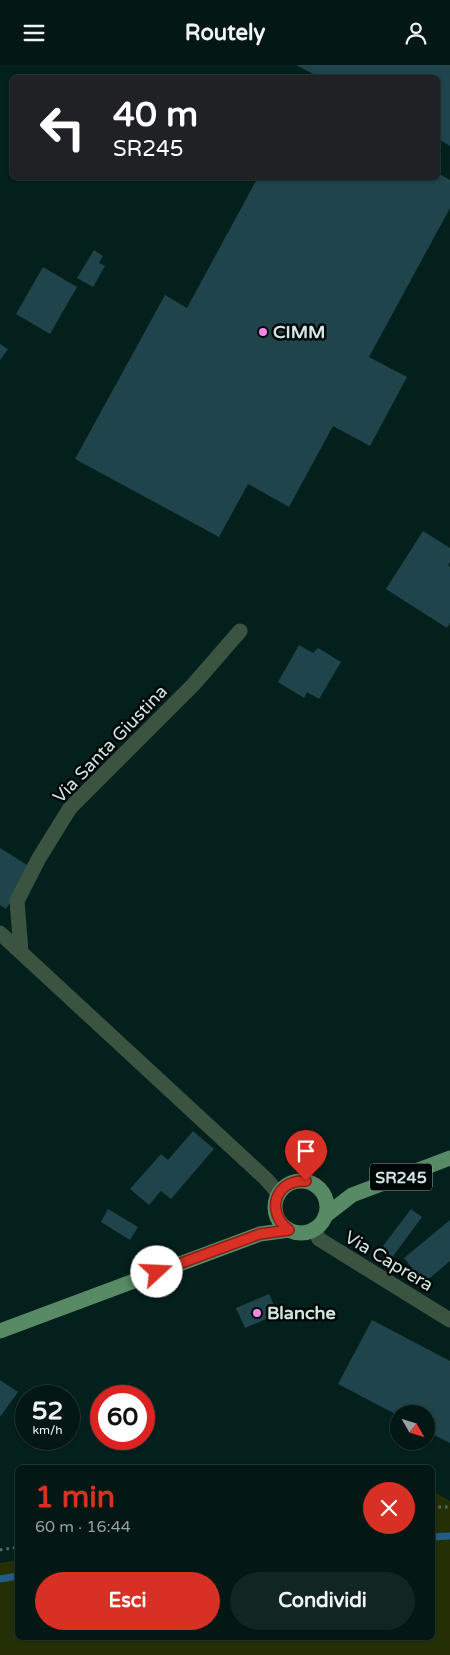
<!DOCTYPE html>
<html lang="it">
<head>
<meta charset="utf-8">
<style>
  body { margin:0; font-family:"Varela Round",sans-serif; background:#112522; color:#f1f3f6; height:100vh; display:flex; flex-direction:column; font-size:19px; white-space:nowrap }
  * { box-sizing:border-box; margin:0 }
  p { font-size:16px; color:#97a0a0 }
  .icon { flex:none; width:28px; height:28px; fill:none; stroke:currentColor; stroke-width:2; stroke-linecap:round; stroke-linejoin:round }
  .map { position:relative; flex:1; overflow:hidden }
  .side { position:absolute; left:15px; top:1400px; width:420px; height:175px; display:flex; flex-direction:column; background:#031815; border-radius:8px; box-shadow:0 1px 4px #0004,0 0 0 1px #243734 }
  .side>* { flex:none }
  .banner { position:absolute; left:10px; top:10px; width:430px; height:105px; border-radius:8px; box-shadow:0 1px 4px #0004,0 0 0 1px #243734; background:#202124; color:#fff; overflow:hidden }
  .needle { width:32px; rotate:129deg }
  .controls { position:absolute; left:390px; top:1340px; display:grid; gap:10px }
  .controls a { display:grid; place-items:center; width:45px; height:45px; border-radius:50%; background:#031815; box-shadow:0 1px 4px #0004,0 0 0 1px #243734; font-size:25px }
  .speed { position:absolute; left:15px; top:1320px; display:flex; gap:10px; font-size:25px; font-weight:700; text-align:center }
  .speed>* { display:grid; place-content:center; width:65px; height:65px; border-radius:50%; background:#031815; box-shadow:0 1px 4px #0004,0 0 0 1px #243734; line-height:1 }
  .speed small { font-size:12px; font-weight:400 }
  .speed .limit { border:8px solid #d22; background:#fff; color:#111 }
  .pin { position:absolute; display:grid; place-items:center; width:42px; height:42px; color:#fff; margin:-51px -21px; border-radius:50% 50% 50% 0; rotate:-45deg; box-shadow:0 0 5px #0007 }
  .pin .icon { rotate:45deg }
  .me { position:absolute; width:55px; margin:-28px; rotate:70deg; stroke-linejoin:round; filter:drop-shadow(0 0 4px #0008) }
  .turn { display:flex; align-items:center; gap:18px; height:105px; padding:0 20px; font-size:22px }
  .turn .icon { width:65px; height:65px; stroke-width:2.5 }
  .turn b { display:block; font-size:35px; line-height:42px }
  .round { display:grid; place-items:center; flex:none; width:52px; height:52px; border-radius:26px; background:#112522 }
  .summary { display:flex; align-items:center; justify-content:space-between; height:85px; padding:0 20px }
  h1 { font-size:30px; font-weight:700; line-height:38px; color:#d93025 }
  .action { display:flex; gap:10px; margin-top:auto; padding:10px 20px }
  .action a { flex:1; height:58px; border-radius:30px; background:#d93025; color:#fff; font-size:20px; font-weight:700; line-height:58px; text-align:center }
  .action a+a { background:#112522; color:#f1f3f6 }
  header { display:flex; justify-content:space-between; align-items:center; height:65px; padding:0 20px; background:#031815; font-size:22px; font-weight:700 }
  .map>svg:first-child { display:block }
  .green { fill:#252f06 }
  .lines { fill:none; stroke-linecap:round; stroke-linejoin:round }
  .stream { stroke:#215d86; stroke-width:7 }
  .building { fill:#1f444b }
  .path { stroke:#516a66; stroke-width:3; stroke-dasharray:2.5 4; stroke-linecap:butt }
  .minor { stroke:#3b5341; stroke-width:15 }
  .primary { stroke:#588a66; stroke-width:15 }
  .route-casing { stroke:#8d1f18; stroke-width:12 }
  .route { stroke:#d93025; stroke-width:9 }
  .poi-dot { fill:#fa87e7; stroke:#000807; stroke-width:2 }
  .labels { text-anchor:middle; stroke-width:5; stroke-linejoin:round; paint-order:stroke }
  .shield { fill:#000807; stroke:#92a3a0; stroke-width:1 }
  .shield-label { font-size:16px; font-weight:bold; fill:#d1e5e1 }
  .poi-label { font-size:18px; font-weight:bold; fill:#d1e5e1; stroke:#000807; text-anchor:start }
  .street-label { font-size:18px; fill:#d1e5e1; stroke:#000807 }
</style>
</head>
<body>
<header><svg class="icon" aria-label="menu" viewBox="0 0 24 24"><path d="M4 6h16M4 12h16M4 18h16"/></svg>Routely<svg class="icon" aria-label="person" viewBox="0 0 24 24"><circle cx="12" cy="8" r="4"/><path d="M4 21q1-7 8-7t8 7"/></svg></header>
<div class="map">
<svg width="450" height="1590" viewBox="0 0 450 1590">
  <rect width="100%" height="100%" fill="#04201c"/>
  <path class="green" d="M433,1426L450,1436V1590H0V1498L17,1495L18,1572H432Z"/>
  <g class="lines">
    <path class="stream" d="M432,1472L450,1471
      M0,1514L18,1511"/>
  </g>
  <path class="building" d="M296,0H450V81L438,74V12H319Z
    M438,108L450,115V143L369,292L407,312L370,381L333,361L289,442L248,419L219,472L75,394L165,230L187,243L258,112H438Z
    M94,185L103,191L99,198L105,201L93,222L77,213Z
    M43,202L77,222L50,269L16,249Z
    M0,279L8,284L0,295Z
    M423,466L450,483V497L448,500L450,502V558L447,563L386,524Z
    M299,580L313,588L318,583L341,597L319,634L307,627L304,633L278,617Z
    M0,783L32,803L6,844L0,840Z
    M193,1066L214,1084L171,1134L161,1126L149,1140L130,1124L161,1089L168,1095Z
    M108,1144L138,1162L130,1175L101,1157Z
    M411,1144L422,1152L391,1194L380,1185Z
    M450,1155V1196L424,1218L404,1193Z
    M269,1229L278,1249L245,1263L236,1243Z
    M372,1255L450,1296V1378L426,1366V1349H399V1351L338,1319Z
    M0,1315L18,1327L0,1352Z"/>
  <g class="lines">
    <path class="path" d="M432,1442H450
      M0,1485L18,1482"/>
    <path class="minor" d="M0,868L266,1114L279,1129
      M21,887L17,836L39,793L70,743L193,620L240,566
      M314,1164L319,1174L327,1179L450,1255"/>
    <path class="primary" d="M275 1142a26 26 0 1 1 52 0a26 26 0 1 1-52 0Z
      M325,1151L352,1130L450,1093
      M0,1266L260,1169L289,1165"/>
  </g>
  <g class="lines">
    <defs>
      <path id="route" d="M157,1207L260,1169L289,1165C265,1147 275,1114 306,1116"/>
    </defs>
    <use href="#route" class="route-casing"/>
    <use href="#route" class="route"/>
  </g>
  <g class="poi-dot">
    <circle cx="263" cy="267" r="5"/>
    <circle cx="257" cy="1248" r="5"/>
  </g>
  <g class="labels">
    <rect class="shield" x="370" y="1098.5" width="62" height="27" rx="4"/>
    <g class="shield-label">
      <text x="401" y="1118">SR245</text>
    </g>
    <g class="poi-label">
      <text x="273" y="273">CIMM</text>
      <text x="267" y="1254">Blanche</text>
    </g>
    <g class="street-label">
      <text transform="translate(110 679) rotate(-46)" y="6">Via Santa Giustina</text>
      <text transform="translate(389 1196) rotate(31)" y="6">Via Caprera</text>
    </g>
  </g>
</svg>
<div class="controls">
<a><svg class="needle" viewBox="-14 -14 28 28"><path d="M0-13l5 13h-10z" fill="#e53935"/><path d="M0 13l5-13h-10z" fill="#97a0a0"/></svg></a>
</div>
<div class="speed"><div>52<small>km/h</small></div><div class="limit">60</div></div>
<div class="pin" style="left:306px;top:1116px;background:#d93025"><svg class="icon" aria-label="arrive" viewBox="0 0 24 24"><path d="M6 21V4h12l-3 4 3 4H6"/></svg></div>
<svg class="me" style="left:157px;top:1207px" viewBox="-20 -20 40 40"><circle r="19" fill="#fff"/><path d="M0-13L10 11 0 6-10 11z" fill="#d93025"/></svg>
<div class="banner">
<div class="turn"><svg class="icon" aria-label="left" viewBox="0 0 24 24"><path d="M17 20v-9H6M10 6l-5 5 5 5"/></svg><div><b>40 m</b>SR245</div></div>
</div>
<section class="side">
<div class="summary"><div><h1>1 min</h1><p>60 m · 16:44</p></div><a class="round" style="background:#d93025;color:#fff"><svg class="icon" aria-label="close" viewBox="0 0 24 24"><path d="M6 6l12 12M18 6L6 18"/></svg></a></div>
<div class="action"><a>Esci</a><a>Condividi</a></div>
</section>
</div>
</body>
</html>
